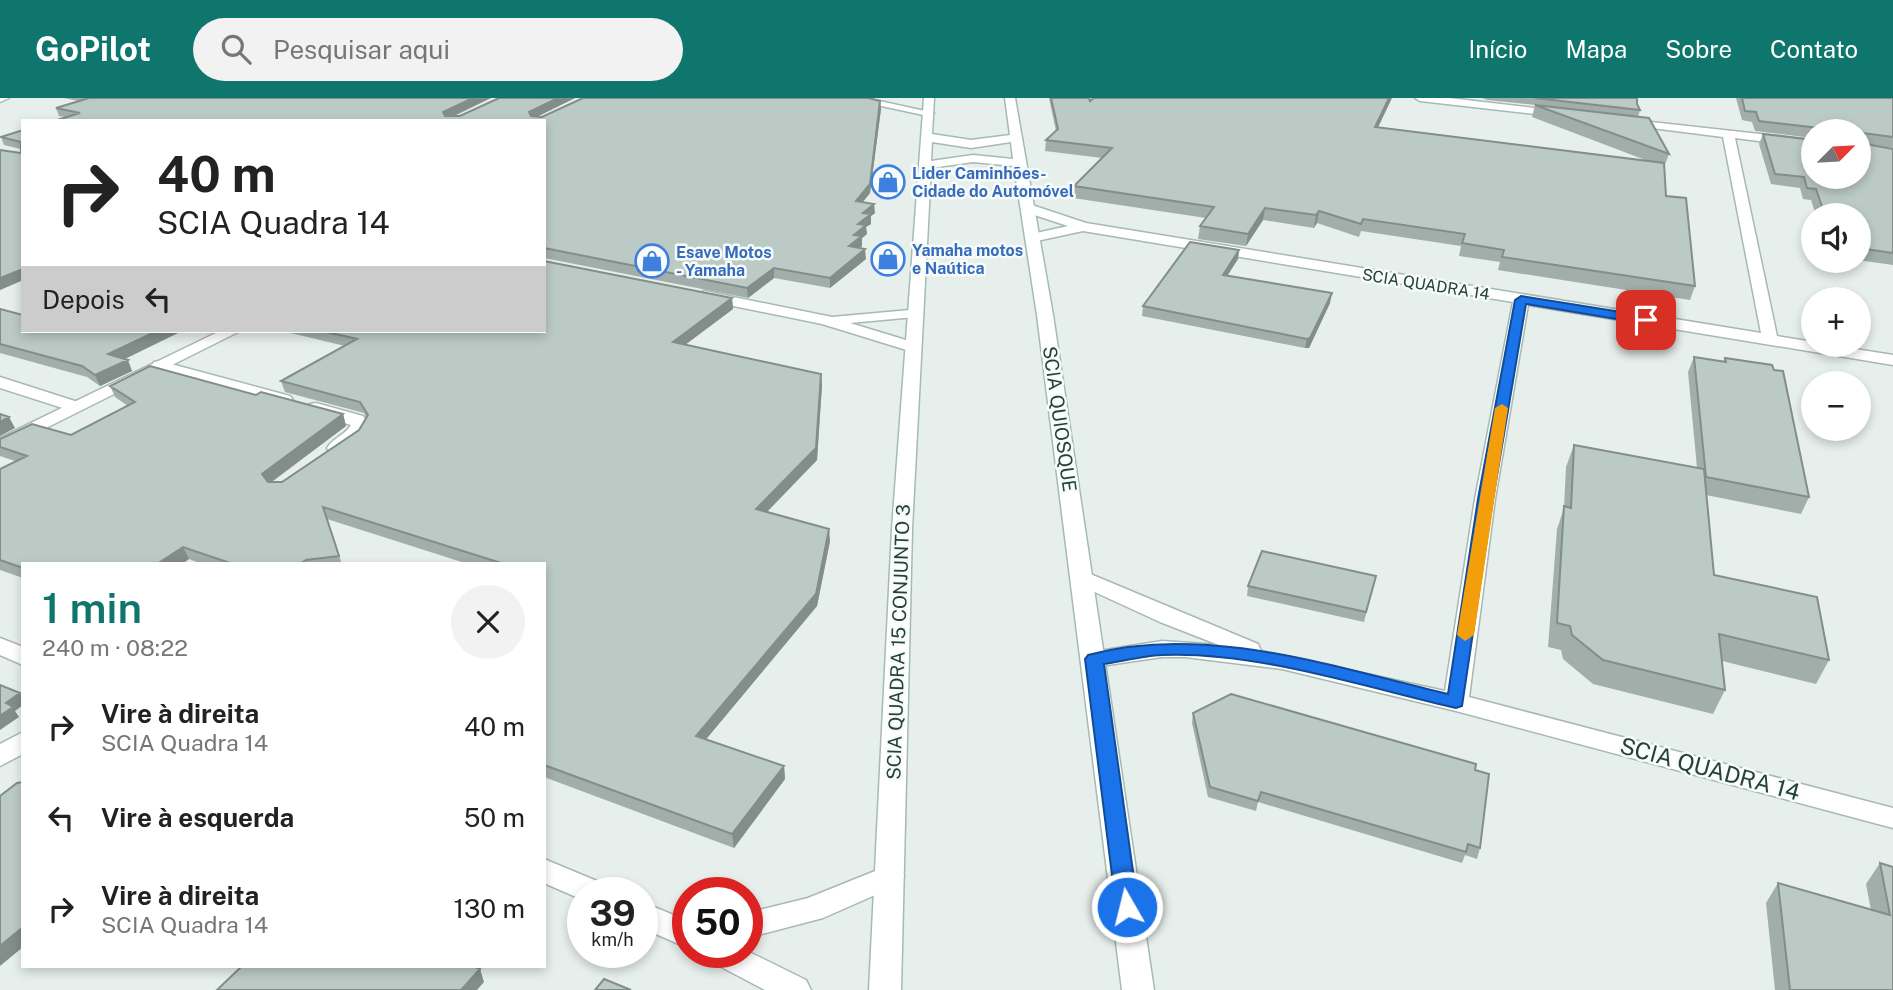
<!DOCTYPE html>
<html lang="pt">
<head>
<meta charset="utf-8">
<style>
  body { margin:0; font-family:"Public Sans",sans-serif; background:#f2f2f2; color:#222; height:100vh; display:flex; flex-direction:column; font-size:26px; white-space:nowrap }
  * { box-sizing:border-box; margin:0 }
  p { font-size:23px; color:#767676 }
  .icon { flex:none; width:38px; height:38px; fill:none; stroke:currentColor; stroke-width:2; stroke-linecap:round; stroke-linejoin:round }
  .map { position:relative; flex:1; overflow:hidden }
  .details { position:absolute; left:21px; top:464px; width:525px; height:406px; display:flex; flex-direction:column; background:#fff; border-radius:0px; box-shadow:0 4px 10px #0003 }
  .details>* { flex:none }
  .hud { position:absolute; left:21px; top:21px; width:525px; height:214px; border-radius:0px; box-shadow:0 4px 10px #0003; background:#fff; color:#222; overflow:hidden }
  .needle { width:46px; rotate:66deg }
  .fabs { position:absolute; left:1801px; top:21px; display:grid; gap:14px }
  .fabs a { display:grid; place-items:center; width:70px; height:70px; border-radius:50%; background:#fff; box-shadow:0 4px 10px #0003; font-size:35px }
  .speed { position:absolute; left:567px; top:779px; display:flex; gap:14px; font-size:35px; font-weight:700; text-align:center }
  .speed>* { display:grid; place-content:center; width:91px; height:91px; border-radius:50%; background:#fff; box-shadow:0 4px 10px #0003; line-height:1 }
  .speed small { font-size:18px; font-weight:400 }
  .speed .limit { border:10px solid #d22; background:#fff; color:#111 }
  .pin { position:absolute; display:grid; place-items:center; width:60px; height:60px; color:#fff; margin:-30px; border-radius:14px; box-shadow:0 4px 10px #0006 }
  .me { position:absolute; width:77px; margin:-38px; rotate:352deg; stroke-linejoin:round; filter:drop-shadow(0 0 5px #0008) }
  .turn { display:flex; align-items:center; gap:24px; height:147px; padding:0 21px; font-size:32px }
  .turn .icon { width:91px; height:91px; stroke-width:2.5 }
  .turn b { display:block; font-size:49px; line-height:60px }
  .then { display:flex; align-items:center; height:66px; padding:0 21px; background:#0003; gap:14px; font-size:26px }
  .round { display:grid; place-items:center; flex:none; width:74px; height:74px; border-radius:37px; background:#f2f2f2 }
  .head { display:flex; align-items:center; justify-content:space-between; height:119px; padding:0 21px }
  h1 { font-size:42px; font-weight:600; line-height:52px; color:#0f766e }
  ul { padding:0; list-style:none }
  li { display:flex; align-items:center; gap:21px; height:91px; padding:0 21px }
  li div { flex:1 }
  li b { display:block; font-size:26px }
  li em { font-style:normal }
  header { display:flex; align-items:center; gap:42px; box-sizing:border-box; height:98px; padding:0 35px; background:#0f766e; color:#fff }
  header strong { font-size:33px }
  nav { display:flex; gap:38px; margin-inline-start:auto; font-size:24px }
  .search { width:490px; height:63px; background:#f2f2f2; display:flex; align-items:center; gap:18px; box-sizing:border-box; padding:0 24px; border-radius:38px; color:#767676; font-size:26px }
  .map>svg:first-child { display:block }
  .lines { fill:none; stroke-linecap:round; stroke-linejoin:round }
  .lane-casing { stroke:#a8b8b2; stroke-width:3 }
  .street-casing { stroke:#a8b8b2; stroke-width:3 }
  .secondary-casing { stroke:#a4bbb3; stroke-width:3 }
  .lane { fill:#fff; fill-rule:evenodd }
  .street { fill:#fff; fill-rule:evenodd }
  .secondary { fill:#fff; fill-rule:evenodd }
  .wall { fill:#a1aea9 }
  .shaded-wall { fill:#838d89 }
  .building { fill:#bbcac4; stroke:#838d89; stroke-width:2 }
  .route { fill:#1a73e8; stroke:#114b97; stroke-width:2 }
  .slow { fill:#f59e0b }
  .labels { text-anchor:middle; stroke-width:5; stroke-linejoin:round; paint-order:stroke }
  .far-shop-label { font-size:16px; font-weight:bold; fill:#366cbe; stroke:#f7fbf9; text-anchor:start }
  .far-street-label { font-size:16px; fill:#24423a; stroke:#f7fbf9 }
  .street-label { font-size:19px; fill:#24423a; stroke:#f7fbf9 }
  .near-street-label { font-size:23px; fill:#24423a; stroke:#f7fbf9 }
</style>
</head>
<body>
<header>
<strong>GoPilot</strong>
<div class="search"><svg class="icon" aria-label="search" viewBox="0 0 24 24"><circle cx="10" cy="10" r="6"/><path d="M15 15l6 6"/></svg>Pesquisar aqui</div>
<nav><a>Início</a><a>Mapa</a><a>Sobre</a><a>Contato</a></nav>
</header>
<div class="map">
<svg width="1893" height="892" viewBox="0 0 1893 892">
  <rect width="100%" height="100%" fill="#e6efeb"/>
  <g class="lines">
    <defs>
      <path id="lane" d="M160,263L290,298L293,302L284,307L154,272L152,268L154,264Z
        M0,279L81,305L84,309L75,314L0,290Z
        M316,305L363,318L369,327C361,341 347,358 329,354L327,350C333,340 345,337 351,327L310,314L307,310L310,306Z"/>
      <path id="street" d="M0,0H9L0,4Z
        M844,0H866L934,15L928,18Z
        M1415,0H1449L1561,13L1567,16L1561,19L1420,3Z
        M1624,21L1813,42V50L1735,40L1777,238L1813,244V247H1830L1893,257V267L1528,207L1495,401L1469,599L1893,710V730L1456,613L1282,571L1185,559H1162L1094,569L1086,567L1082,561L1086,555L1162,543L1219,547L1160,524L1075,485L1072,480L1075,475L1083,473L1258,546L1261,553L1445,593L1475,401L1513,204L1083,133L1032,144L1027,143V137L1068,128L1022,113V107H1032L1086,125L1761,235L1723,39L1620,26V22Z
        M704,193L832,219L921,211L923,214L921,217L915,219L850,225L919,246L921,249L913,254L822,226L699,201L696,198Z
        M220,233H240L0,353V340Z
        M0,540L23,549V567L0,557Z
        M23,634V656L0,668V646Z
        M544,761L604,786L608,794H583V802L544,785Z
        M890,767L900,770L904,778L900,786L823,820L747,840V815L808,800Z
        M642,804L688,823V850L642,830Z
        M747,853L806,882L811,892H765L710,863L706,854Z"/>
      <path id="secondary" d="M924,0H934L932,36L971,42L1010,37L1005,0H1015L1053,217L1154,892H1122L1037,217L1014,68L973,64L931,70L912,431L901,892H869L892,431ZM932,44L971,50L1011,44L1013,61L973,57L931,63Z"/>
    </defs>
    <use href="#lane" class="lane-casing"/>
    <use href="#street" class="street-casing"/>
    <use href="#secondary" class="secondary-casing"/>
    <use href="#lane" class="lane"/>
    <use href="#street" class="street"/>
    <use href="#secondary" class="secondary"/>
  </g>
  <path class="wall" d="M64,0H491L455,18H460L499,0H575L539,18L881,11L870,95L863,104L875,115L871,118V126L866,129L867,136L862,140V148L859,150L866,161L830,190L774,180L748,200L544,160V23L65,19L59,18L56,10L78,3Z
    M1049,0H1089L1090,3L1378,29L1648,63L1532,19L1535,7L1487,2L1482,0H1637V6L1640,12L1638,19L1669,56L1664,69L1666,98L1695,188L1690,202L1498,172L1500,164L1459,158L1461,148L1361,133L1359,139L1317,125L1314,130L1263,122L1246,148L1198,141L1200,128L1206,120L1073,100L1074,88L1102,60L1045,53L1046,42L1056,33Z
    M1736,0H1893V50L1873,47L1893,51V167L1858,162V117H1816L1811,102L1803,101L1800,90L1771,86L1759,46L1763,36L1813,79L1858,33H1813V40L1755,33L1752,24L1742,22Z
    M23,32V182L0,192L21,51L4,47L1,39Z
    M1239,152L1238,161L1227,178L1330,205L1309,250H1305L1142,218L1143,208Z
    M732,200L733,211L685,247L822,287L817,362L767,414L830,443L817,508L706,641L784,668L785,681L734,750L544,679V466H468L327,421L342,466H202L189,461L182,466H23V480L0,472V371L15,363L0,358V341L71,337L128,308L115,299L110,288L256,297L343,316L346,328L272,384H282L359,332L366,320L364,315L285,294L281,283L345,248L282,233H544Z
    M0,211L23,233H182L125,261L132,273L100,288L87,279L0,255Z
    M1694,259L1723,263L1725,260L1809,399L1801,416L1706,397L1714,477L1829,562L1816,586L1722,563L1725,592L1713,616L1593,586L1563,561L1561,552L1548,549L1557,431L1564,410L1566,369L1574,347L1697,370L1688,274Z
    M1376,478L1364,524L1247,498L1248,488Z
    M1193,615L1475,672L1480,750L1477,761L1465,757L1462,765L1258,704L1256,713L1208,699L1192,625Z
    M1880,765L1893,769V892H1775L1766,805L1778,785L1871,812L1866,786Z"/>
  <path class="shaded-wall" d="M473,0H491L444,22L443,14Z
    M558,0H575L530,22L529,14Z
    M1389,0H1392L1373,40L1375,29Z
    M880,3L881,11L870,95L856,112V103Z
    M874,106L875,115L871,118V126L866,129L867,136L862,140V148L850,158L849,148L863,115Z
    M1265,110L1263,122L1246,148L1248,136Z
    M1319,113L1317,125L1314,130L1316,117Z
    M865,151L866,161L830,190V180Z
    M1239,152L1238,161L1222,186L1223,177Z
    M774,170V180L748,200L747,190Z
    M23,171V182L0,192V180Z
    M1332,195L1330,205L1309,250H1305L1307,241Z
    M732,200L733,211L674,255L673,244Z
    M157,233H182L112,267L108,256Z
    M128,262L132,273L100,288L95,277Z
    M821,276L822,287L817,362L758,423L756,411Z
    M343,316L346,328L267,387L262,376Z
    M9,319L15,330L0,338V324Z
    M829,431L830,443L817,508L698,651L696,638Z
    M183,449L189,461L182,466H157Z
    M20,595L23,600V607L15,613L19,619L0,632V618L6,605Z
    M784,668L785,681L734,750L732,736Z
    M23,829V849L0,868V848Z
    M480,871L484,884L477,892H461Z"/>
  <path class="building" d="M89,0H473L443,14L445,18H460L499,0H558L529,14L531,18L542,19L583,0H868L880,3L870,86L856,103L874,106L863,115L871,116L858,126L866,127L854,137L862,138L849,148L865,151L830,180L774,170L747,190L544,150V23H54L80,15L56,10Z
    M1051,0H1089L1090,3L1094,0H1389L1375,29L1664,65L1666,98L1686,100L1695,188L1502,159L1504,152L1462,145L1465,136L1363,121L1361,126L1319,113L1316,117L1265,110L1248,136L1200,128L1214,109L1074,88L1112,50L1046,42L1058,31Z
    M1535,0H1637V6L1640,12Z
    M1742,0H1893V39L1863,35L1860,45L1893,51V155L1858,150V117H1825L1816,91L1807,90L1804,79L1775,76L1763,36L1813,42V79H1858V33H1819V30L1759,23L1756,14L1745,13Z
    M1535,7L1649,20L1669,56Z
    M23,32V171L0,180V52L21,55V44L1,39Z
    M1190,144L1239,152L1223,177L1332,195L1310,240L1307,241L1143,208Z
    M544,163L732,200L673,244L821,276L816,350L756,411L829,431L816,496L696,638L784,668L732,736L544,667V466H500L501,465L323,409L339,458L306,462L300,466H233L183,449L157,466H23V470L0,462V371L27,358L0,349V341L32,326L71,337L135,304L110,288L150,268L256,297L261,294L343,316L262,376L268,384H282L359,332L368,317L360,304L281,283L357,241L322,233H544Z
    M0,211L23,217V233H157L108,256L128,262L95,277L82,268L0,246Z
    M1694,259L1726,264L1725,260L1772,267L1774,272L1783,273L1809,399L1706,379Z
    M0,316L9,319L0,324Z
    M1574,347L1704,371L1714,477L1817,499L1829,562L1719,536L1725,592L1603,562L1572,537L1570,528L1557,525L1564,408L1571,410Z
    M1262,453L1376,478L1366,514L1248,488Z
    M0,587L20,595L6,605L13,609L0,618Z
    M1231,596L1476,666L1475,672L1489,676L1480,750L1468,746L1466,754L1261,694L1258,703L1210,689L1193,615Z
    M23,684V829L0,848V698L17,685Z
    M1880,765L1893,769V892H1790L1778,785L1890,817Z
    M242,868H473L480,871L461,892H217Z
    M604,881L631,892H595Z"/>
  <path class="route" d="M1521,198L1646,218L1652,222L1646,226L1526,206L1493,401L1462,608L1456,610C1365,589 1255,553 1162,557C1143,558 1123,563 1104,566L1138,809L1135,816L1127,818L1119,816L1116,809L1085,561L1088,557C1203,525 1335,569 1448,596L1478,401L1515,202Z"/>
  <path class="slow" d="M1502,306L1508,310L1474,537L1465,543L1457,537L1495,310Z"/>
  <defs>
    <symbol id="shop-ring" viewBox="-11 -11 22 22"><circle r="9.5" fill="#f7fbf9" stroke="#3f7fe0" stroke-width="1.5"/><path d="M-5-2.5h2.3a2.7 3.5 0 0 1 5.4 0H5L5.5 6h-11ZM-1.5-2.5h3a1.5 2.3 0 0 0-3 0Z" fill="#3f7fe0"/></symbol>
  </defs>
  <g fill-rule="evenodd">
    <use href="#shop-ring" x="869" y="65" width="38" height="38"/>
    <use href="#shop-ring" x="869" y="142" width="38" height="38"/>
    <use href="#shop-ring" x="633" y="144" width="38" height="38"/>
  </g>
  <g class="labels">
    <g class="far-shop-label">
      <text x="912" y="81">Lider Caminhões-<tspan x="912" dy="18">Cidade do Automóvel</tspan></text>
      <text x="912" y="158">Yamaha motos<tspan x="912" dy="18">e Naútica</tspan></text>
      <text x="676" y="160">Esave Motos<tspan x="676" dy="18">- Yamaha</tspan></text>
    </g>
    <g class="far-street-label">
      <text transform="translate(1426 186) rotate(9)" y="6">SCIA QUADRA 14</text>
    </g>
    <g class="street-label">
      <text transform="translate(1060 321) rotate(82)" y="7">SCIA QUIOSQUE</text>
      <text transform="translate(898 544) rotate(-88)" y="7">SCIA QUADRA 15 CONJUNTO 3</text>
    </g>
    <g class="near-street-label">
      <text transform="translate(1710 671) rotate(15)" y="8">SCIA QUADRA 14</text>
    </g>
  </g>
</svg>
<div class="fabs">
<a><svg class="needle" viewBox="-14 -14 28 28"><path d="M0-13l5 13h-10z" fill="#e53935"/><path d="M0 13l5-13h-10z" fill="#767676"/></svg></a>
<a><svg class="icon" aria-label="sound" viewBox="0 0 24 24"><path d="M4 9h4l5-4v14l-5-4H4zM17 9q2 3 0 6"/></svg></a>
<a>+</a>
<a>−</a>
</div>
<div class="speed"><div>39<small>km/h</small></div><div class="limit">50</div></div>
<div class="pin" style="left:1646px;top:222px;background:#d93025"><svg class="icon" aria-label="arrive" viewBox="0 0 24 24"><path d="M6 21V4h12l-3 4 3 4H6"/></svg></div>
<svg class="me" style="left:1127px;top:809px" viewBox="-20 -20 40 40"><circle r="17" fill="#1a73e8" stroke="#fff" stroke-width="3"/><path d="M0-11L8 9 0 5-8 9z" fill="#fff"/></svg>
<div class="hud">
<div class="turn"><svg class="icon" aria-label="right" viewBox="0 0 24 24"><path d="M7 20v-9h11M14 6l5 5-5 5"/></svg><div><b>40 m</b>SCIA Quadra 14</div></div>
<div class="then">Depois<svg class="icon" aria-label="left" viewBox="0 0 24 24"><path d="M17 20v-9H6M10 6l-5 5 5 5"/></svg></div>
</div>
<section class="details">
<div class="head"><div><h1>1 min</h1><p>240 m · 08:22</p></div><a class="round"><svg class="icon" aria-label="close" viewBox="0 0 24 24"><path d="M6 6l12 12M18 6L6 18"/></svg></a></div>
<ul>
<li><svg class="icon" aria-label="right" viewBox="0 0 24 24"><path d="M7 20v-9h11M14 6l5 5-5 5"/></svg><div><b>Vire à direita</b><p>SCIA Quadra 14</p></div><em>40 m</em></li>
<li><svg class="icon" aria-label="left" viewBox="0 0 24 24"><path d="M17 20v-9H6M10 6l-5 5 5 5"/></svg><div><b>Vire à esquerda</b></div><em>50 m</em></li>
<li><svg class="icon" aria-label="right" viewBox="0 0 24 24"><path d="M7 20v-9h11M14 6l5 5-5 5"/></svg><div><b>Vire à direita</b><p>SCIA Quadra 14</p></div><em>130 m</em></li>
</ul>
</section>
</div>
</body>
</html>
